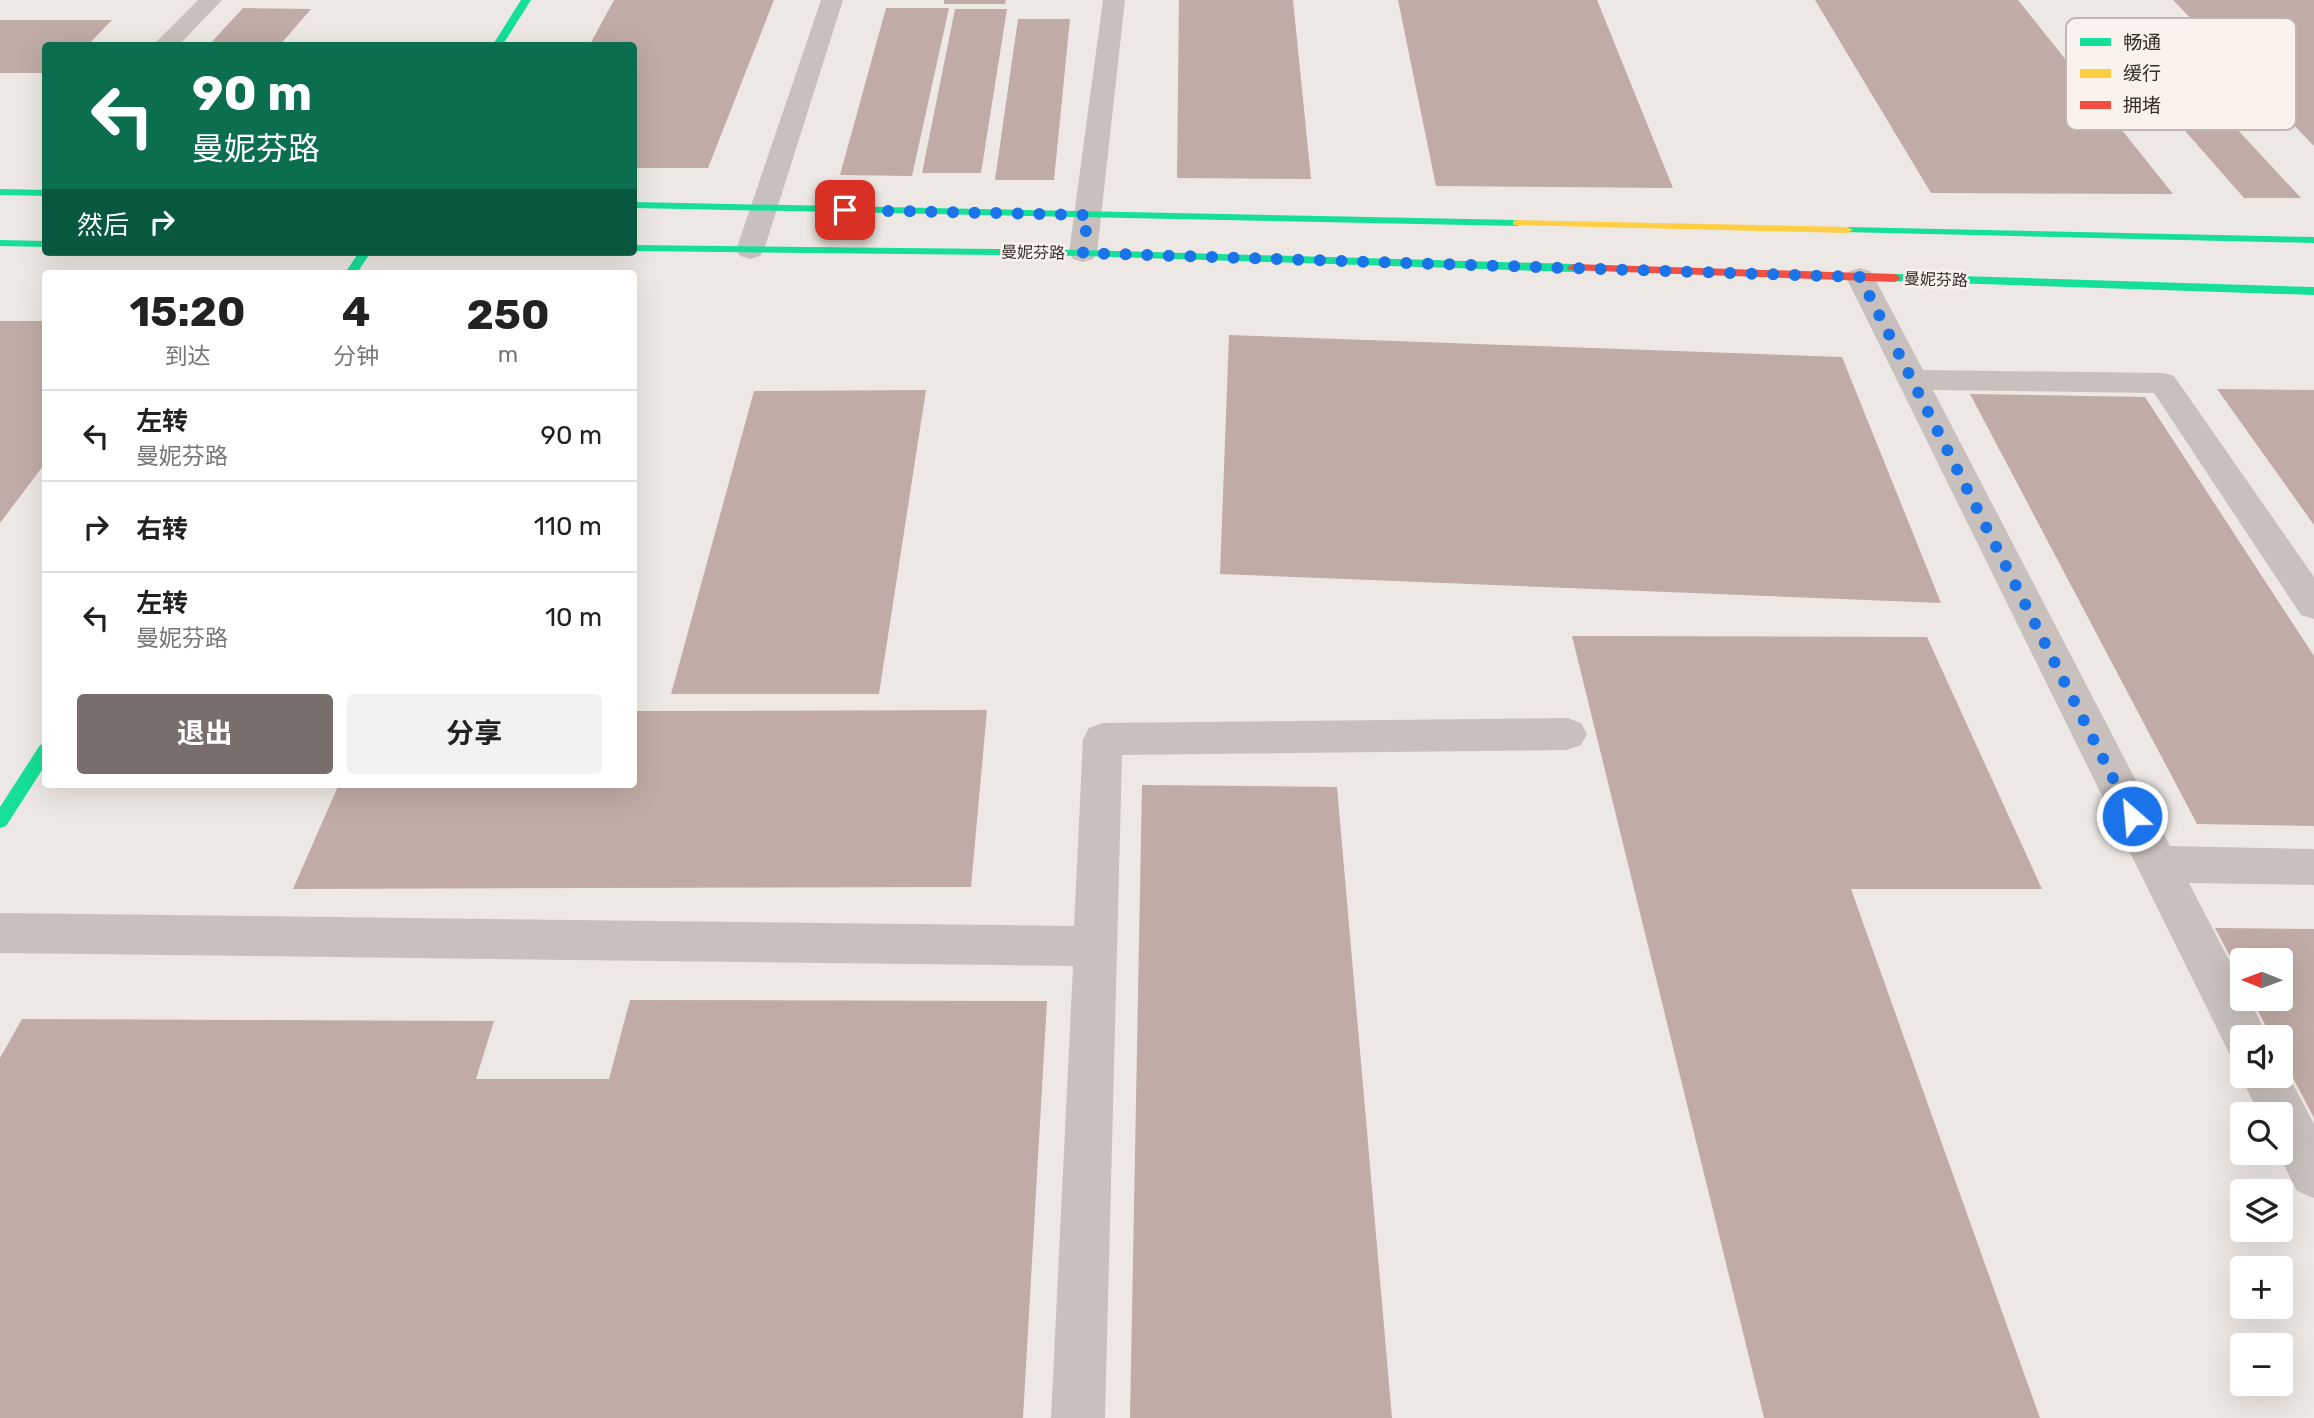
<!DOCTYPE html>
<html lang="zh">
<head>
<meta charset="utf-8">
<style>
  body { margin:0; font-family:Rubik,"Noto Sans SC",sans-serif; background:#f2f2f2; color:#222; height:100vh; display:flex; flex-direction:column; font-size:26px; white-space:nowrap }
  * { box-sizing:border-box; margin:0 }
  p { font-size:23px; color:#767676 }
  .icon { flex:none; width:38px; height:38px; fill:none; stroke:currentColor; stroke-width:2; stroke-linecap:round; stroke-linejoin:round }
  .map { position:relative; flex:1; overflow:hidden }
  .details { position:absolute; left:42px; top:270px; width:595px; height:518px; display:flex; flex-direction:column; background:#fff; border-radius:7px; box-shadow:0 7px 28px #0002 }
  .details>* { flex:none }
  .hud { position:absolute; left:42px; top:42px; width:595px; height:214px; border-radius:7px; box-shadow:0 7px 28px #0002; background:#0b6e4f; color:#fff; overflow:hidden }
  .needle { width:46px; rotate:271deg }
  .buttons { position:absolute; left:2230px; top:948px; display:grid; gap:14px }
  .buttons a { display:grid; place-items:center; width:63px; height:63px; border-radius:7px; background:#fff; box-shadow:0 7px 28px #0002; font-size:35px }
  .pin { position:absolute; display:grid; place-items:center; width:60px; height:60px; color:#fff; margin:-30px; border-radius:14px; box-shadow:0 4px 10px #0006 }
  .me { position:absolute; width:77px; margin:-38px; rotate:333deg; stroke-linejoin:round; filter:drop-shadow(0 0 5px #0008) }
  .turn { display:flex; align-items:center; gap:24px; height:147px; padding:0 35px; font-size:32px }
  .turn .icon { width:91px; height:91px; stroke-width:2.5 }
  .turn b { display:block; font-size:49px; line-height:60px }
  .then { display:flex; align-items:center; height:66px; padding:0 35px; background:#0003; gap:14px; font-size:26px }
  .eta { display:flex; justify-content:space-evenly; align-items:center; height:119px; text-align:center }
  .eta b { font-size:42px; font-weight:700; line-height:49px }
  .action { display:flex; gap:14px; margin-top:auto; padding:14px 35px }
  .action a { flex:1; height:80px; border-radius:7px; background:#786e6b; color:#fff; font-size:28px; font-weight:700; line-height:80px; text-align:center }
  .action a+a { background:#f2f2f2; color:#222 }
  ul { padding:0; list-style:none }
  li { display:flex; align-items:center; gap:21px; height:91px; padding:0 35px; border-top:2px solid #e0e0e0 }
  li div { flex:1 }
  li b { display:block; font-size:26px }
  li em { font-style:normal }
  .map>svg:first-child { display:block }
  .building { fill:#c1aba6 }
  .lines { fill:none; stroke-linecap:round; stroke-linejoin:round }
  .street { fill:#c8c0bc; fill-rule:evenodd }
  .fast { fill:#16e098; fill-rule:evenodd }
  .slow { fill:#ffcf43; fill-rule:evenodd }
  .jam { fill:#f24e42; fill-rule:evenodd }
  .route { stroke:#1a73e8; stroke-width:12; stroke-dasharray:0 21.6 }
  .labels { text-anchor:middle; stroke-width:5; stroke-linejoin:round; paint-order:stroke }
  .far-street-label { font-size:16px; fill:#392d2a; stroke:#faf2ec }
  .key { fill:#faf2ec; stroke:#c0b7b2; stroke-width:2 }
  .key-label { font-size:19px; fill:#392d2a }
</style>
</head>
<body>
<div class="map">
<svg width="2314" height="1418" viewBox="0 0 2314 1418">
  <rect width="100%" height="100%" fill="#eee8e4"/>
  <path class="building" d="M614,0H774L708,168H634V46H589Z
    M944,0H1006L1005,4H944Z
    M1179,0H1293L1311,179L1177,178Z
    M1398,0H1597L1673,188L1436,186Z
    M1815,0H2018L2173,194L1931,193Z
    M2173,0H2314V146Z
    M243,8L311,9L279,46H208Z
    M886,8H949L912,176L840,175Z
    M955,9H1007L981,173H922Z
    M1018,19H1070L1054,180H995Z
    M0,20H112L87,46H46V73H0Z
    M2107,42H2156L2301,198H2244Z
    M0,321H46V462L0,523Z
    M1229,335L1842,357L1941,603L1220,574Z
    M2217,389L2314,390V525Z
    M926,390L879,694H671L754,391Z
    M1970,394L2145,397L2314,656V826L2197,824Z
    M1572,636L1927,637L2042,889H1851L2040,1418H1764Z
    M987,710L971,887L293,889L339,784H634V711Z
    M1142,785L1337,787L1392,1418H1130Z
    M2215,928L2314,929V1118L2280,1053V1038H2272L2252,999H2280V961H2242V979Z
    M630,1000L1047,1001L1023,1418H0V1058L22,1019L494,1021L476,1079H609Z"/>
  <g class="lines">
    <path class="street" d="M198,0H222L178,46H152Z
      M821,0H843L764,250L760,256L750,259L740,256L736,250Z
      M1103,0H1125L1097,253L1093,259L1083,262L1073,259L1069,253Z
      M1860,268L1870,271L1874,277L1923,370L2163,373L2174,376L2314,577V619L2301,615L2154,393L1933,390L2170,846L2314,849V885L2189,883L2242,985V999H2249L2268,1038H2242V1058L2229,1053L1846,277L1850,271Z
      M1567,718L1581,723L1587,734L1581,745L1567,750L1122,755L1105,1418H1051L1073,966L0,953V913L1074,926L1083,739L1089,728L1103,723Z
      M2280,1060L2314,1124V1198L2297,1191L2278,1153H2280V1115H2259L2241,1076L2242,1074V1076H2280Z"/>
    <path class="fast" d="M521,0H531L502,46H492Z
      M0,189L46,190V196L0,195Z
      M634,202L1517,220L1523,223L1517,226L634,208Z
      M1847,227L2314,237V243L1843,232V228Z
      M0,240L46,241V247L0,246Z
      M634,245L1083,250L1573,264L1579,268L1573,272L1083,256L634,251Z
      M359,252H371L357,273H345Z
      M1895,274L2314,287V295L1891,281V275Z
      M46,744V764L6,826L0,828V807L40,745Z"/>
    <path class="slow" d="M1517,220L1847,227L1853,230L1847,233L1513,225V221Z"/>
    <path class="jam" d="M1573,264L1895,274L1901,278L1895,282L1569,270L1567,268Z"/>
  </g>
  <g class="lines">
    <path class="route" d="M845,210L1088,215L1083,253L1860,277L2132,816"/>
  </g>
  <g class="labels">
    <g class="far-street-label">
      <text transform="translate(1033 252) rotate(1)" y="6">曼妮芬路</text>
      <text transform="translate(1936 279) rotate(2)" y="6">曼妮芬路</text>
    </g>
  </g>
  <rect x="2066" y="18" width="230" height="112" rx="10" class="key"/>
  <rect x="2080" y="38" width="31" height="8" fill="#16e098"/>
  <rect x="2080" y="69" width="31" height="9" fill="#ffcf43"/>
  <rect x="2080" y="101" width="31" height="8" fill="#f24e42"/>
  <g class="key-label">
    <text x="2123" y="49">畅通</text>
    <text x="2123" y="80">缓行</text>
    <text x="2123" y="112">拥堵</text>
  </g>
</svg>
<div class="buttons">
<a><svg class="needle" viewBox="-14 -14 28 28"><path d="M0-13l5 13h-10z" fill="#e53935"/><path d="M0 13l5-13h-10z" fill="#767676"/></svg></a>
<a><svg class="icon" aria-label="sound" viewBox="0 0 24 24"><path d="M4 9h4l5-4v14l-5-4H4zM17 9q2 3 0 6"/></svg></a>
<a><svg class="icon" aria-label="search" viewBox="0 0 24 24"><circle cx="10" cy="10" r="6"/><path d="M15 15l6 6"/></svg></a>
<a><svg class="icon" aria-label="layers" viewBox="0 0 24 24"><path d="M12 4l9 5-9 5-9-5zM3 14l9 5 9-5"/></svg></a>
<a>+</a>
<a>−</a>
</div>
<div class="pin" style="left:845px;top:210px;background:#d93025"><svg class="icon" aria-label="arrive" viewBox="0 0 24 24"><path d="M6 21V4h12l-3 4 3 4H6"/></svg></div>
<svg class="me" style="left:2132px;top:816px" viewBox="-20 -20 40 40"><circle r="17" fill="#1a73e8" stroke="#fff" stroke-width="3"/><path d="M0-11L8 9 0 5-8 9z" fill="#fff"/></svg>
<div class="hud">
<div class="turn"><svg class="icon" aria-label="left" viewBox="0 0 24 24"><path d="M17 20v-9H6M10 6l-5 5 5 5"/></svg><div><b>90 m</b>曼妮芬路</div></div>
<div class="then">然后<svg class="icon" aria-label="right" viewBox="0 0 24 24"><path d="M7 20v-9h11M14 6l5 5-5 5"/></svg></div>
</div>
<section class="details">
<div class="eta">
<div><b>15:20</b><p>到达</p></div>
<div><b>4</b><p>分钟</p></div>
<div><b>250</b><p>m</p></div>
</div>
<ul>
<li><svg class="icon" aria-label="left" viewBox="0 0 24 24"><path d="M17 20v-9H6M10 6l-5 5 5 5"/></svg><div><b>左转</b><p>曼妮芬路</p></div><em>90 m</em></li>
<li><svg class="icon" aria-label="right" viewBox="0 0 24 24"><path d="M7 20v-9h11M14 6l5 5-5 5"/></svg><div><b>右转</b></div><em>110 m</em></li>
<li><svg class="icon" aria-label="left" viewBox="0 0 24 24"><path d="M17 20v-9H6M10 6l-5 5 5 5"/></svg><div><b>左转</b><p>曼妮芬路</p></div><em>10 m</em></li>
</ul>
<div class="action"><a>退出</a><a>分享</a></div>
</section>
</div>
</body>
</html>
